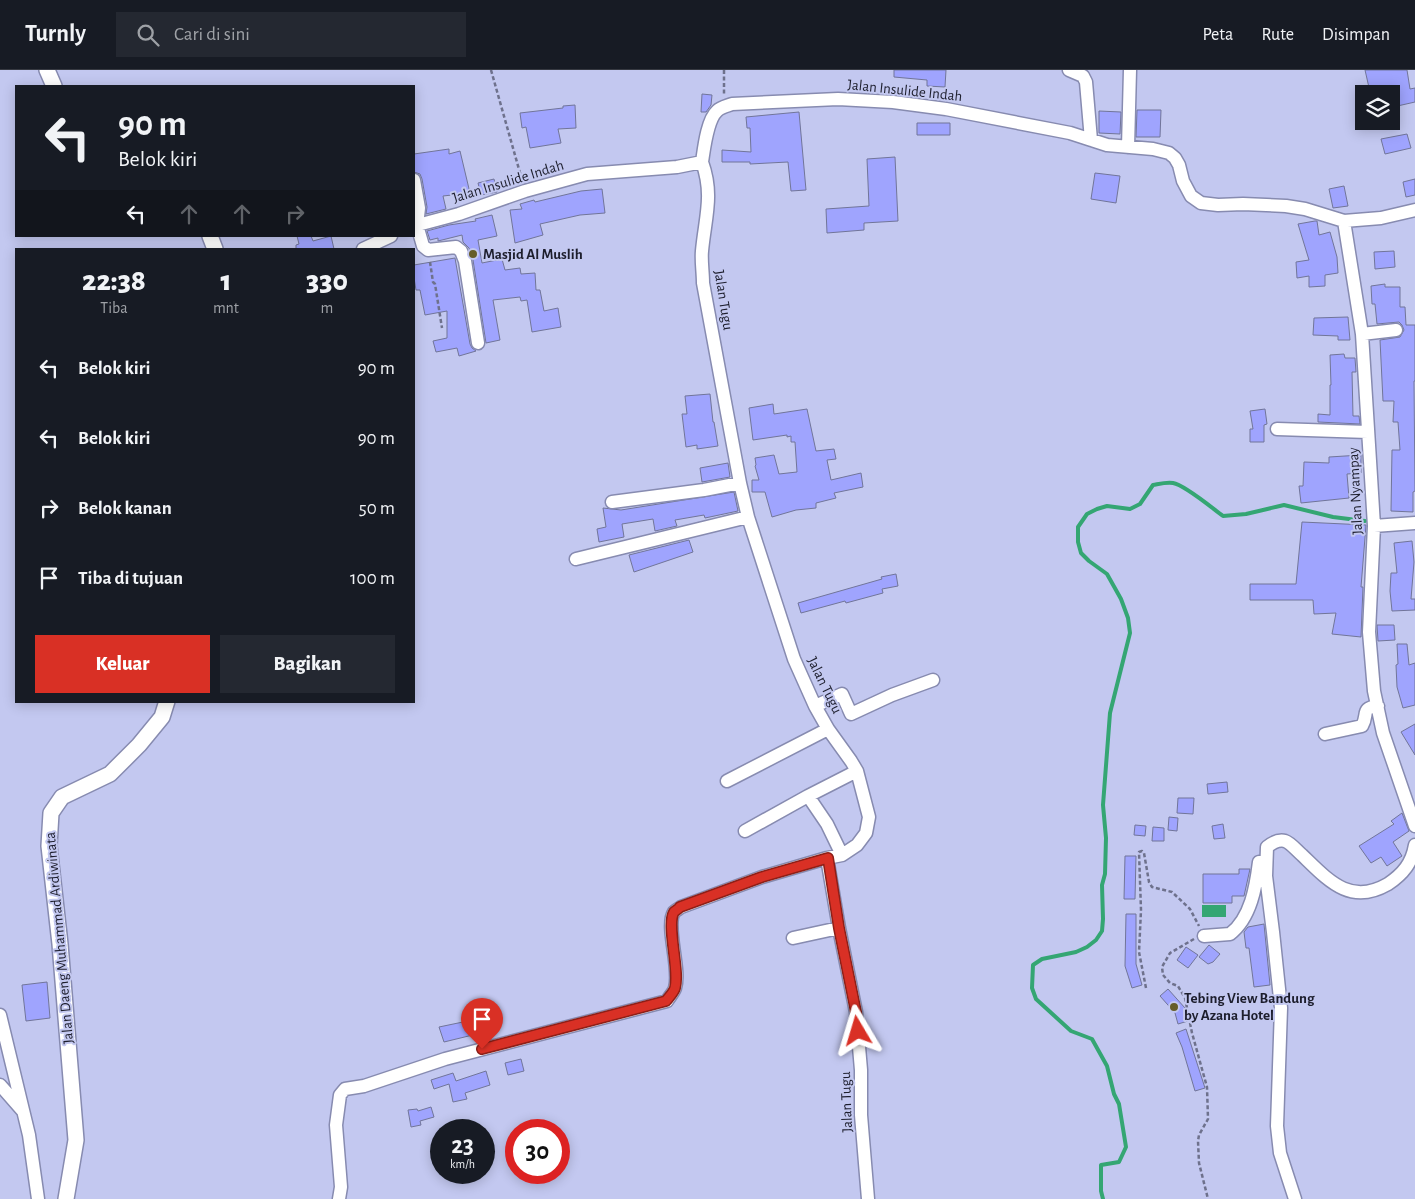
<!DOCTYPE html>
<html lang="id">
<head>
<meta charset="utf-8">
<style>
  body { margin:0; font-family:"Alegreya Sans",sans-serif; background:#242831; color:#f1f3f6; height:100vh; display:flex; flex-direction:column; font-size:19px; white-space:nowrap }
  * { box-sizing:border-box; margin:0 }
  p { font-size:16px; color:#9ea1a6 }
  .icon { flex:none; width:28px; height:28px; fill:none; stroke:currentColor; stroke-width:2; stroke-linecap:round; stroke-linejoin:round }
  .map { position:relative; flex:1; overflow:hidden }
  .side { position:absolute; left:15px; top:178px; width:400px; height:455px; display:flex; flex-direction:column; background:#171b24; border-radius:0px; box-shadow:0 2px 12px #0003 }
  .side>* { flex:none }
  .top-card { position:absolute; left:15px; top:15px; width:400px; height:152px; border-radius:0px; box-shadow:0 2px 12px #0003; background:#171b24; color:#f1f3f6; overflow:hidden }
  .tools { position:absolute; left:1355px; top:15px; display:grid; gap:10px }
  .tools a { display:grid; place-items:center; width:45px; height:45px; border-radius:0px; background:#171b24; box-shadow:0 2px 12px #0003; font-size:25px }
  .speed { position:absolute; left:430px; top:1049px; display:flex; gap:10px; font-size:25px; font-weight:700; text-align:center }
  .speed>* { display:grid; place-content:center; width:65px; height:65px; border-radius:50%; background:#171b24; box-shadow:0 2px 12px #0003; line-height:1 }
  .speed small { font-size:12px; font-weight:400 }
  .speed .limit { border:8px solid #d22; background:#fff; color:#111 }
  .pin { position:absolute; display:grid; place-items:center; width:42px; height:42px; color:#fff; margin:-51px -21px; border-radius:50% 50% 50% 0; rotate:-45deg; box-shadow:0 0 5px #0007 }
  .pin .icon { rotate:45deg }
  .me { position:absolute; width:55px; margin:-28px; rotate:353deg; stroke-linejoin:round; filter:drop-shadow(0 0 4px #0008) }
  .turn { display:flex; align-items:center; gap:18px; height:105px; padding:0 20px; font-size:22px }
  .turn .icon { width:65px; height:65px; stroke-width:2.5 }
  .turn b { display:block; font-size:35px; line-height:42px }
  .lanes { display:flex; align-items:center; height:48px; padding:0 20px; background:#0003; justify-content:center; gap:25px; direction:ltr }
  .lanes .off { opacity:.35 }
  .eta { display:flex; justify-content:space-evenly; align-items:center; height:85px; text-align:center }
  .eta b { font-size:30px; font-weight:800; line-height:35px }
  .button { display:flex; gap:10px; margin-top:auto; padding:10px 20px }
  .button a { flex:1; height:58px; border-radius:0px; background:#d93025; color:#fff; font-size:20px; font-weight:800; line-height:58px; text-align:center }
  .button a+a { background:#242831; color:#f1f3f6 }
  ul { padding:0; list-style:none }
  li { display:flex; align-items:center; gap:15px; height:70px; padding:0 20px }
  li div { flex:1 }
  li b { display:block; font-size:19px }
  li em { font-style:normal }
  header { display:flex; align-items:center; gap:30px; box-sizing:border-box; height:70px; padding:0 25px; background:#171b24; border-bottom:1px solid #363941 }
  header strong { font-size:24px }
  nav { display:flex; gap:28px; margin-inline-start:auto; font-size:18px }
  .search { width:350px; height:45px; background:#242831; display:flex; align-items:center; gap:12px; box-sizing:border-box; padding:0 18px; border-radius:0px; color:#9ea1a6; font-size:19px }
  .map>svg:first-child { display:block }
  .water { fill:#34a673 }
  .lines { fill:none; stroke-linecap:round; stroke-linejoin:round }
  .stream { stroke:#34a673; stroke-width:4 }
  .building { fill:#9fa4fe; stroke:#717599 }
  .minor-casing { stroke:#878bb0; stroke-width:15 }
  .major-casing { stroke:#878bb0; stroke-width:18 }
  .path { stroke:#6e718c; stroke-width:2.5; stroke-dasharray:4 2.5; stroke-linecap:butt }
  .minor { stroke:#fff; stroke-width:12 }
  .major { stroke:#fff; stroke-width:15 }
  .route-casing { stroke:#8d1f18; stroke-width:12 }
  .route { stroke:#d93025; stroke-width:9 }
  .poi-dot { fill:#665d2a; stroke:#c3c8f0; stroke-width:2 }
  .labels { text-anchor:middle; stroke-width:4; stroke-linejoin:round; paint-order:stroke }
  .street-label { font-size:15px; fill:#1d1e2d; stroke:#c3c8f0 }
  .poi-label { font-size:15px; font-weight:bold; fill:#1d1e2d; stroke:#c3c8f0; text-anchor:start }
</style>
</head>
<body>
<header>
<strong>Turnly</strong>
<div class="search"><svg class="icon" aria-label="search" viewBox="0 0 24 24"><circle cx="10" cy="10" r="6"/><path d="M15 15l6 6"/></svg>Cari di sini</div>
<nav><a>Peta</a><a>Rute</a><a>Disimpan</a></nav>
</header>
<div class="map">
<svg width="1415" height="1129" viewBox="0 0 1415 1129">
  <rect width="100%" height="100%" fill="#c3c8f0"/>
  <path class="water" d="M1202,835H1226V847H1202Z"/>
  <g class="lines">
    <path class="stream" d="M1103,1129L1101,1121V1095L1119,1092L1126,1077L1119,1034L1114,1024L1107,996L1092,969L1071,961L1036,929L1032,918L1033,895L1042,889L1076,882L1087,877L1096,870L1102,861L1103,849L1102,815L1105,804L1106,768L1103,735L1110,643L1130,563L1128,548L1121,529L1107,504L1089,491L1081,483L1078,472V457L1087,444L1097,439L1107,436L1130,439L1140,434L1153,415C1159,414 1166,412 1173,413C1185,415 1212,438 1223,446L1246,444L1284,435L1333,447L1365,451"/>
  </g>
  <path class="building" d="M894,0H946L945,17L927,16V10L894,7Z
    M1365,0H1407L1410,19L1415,18V32L1393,37L1391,18L1370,22Z
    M702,24L712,25L711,35L706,42H701Z
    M575,35L576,58L558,59L561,73L530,78L526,57L522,58L520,43L563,38V36Z
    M1137,40H1161L1160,67H1136Z
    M1099,41L1121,42L1120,64L1099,63Z
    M799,42L806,120L791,121L788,92L750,94V92H722V80L751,82L750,58H747L746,47Z
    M917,53H950V65H917Z
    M1407,64L1411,78L1385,84L1381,69Z
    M449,79V84L460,81L470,123L443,126L446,139L426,144L427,137L422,109L420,104L414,102V84Z
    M895,87L898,151L864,153V160L827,163L826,139L869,136L867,89Z
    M1095,103L1120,106L1116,133L1091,129Z
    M494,109L497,122L481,125L478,113Z
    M1415,109V125L1406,127L1403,112Z
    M1344,116L1348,136L1333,138L1329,119Z
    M602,119L605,143L580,145L540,154L543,165L515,173L510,140L522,139L520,134L534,130L535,132L581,121Z
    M492,145L497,166L478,170L482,193L502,189L505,200L520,198L521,204L535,203L536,220H540L544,241L558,238L561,257L532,262L527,230L521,231L520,227L493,230L500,270L486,273L473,190L469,178L463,172L462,165L438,171V168L430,170L427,161L449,155L476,151L475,149Z
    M1315,151H1317L1319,165L1330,162L1337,187L1338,203L1325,205V216L1309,217V206L1297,208L1296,192L1309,190L1298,154Z
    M297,166H311L313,171L331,166L334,179H296V175L299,174Z
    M1394,181L1395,197L1375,199L1374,182Z
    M455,188L470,274L472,278L476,281L459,286L457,278L436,282L433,271L447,268V241L425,245L420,220H416L414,208V195Z
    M1385,214V217H1400V237H1405L1406,255H1415V311H1414L1415,421L1413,422V442L1391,441L1392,380H1400L1398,352H1393L1394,331H1383L1380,270L1400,267L1404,260L1402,255L1399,252L1377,254L1375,234H1372L1371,216Z
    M1348,247L1350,270H1338V266L1313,265L1314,248Z
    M1344,284L1345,288H1355L1356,302H1352L1353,346H1359L1360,354L1318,352V344L1330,345V315H1331L1330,285Z
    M710,324L713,352H714L718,376L697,379V375L686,377L682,344H687L685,326Z
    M773,334L774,344L807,339L816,381L834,379L836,389L827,390L831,410L861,403L863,417L834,423L836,428L816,433V438L796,440L772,447L765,422H752V410H759L755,396L756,395L755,388L774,385L779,404L797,402L795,372H791V366L787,367V365L753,370L749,338Z
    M1265,339L1267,354L1264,355V372H1250V359H1253L1250,341Z
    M1361,385V403L1347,404L1349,428L1301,433L1299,416H1303L1304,392L1329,393V387Z
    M728,393L730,407L702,412L700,398Z
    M734,422L738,441L705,448L704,445L675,450L677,456L655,461L653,449L622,454L624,467L599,472L597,459L606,457L603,438L621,440Z
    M1302,452L1366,455L1361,517H1363L1361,567L1332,564L1336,543L1314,544L1313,530H1250V514H1296Z
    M689,470L693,482L634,502L629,485Z
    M1412,471L1414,492L1411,529H1415V540L1392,541L1390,521L1391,503H1397L1394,473Z
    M896,504L898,516L882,519L883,523L846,533L845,531L801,543L798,533L882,509L881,507Z
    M1377,555H1394L1395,570L1378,571Z
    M1397,574H1407L1409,595L1415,593V635L1403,638L1397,617L1396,595L1398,594Z
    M1415,654V685L1401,662Z
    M1227,712L1228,722L1208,724L1207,714Z
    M1178,728H1194L1193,744L1177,743Z
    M1402,743L1409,761L1393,772L1402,786L1387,796L1381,787L1371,793L1359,776L1394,754L1391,751Z
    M1169,747L1178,748L1177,761L1168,760Z
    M1223,754L1225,768L1214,769L1212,756Z
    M1135,755L1146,756L1145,766L1134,765Z
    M1153,757L1164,758V771H1152Z
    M1125,786H1136L1135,829H1124Z
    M1239,799H1250L1244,826H1232V833H1203V804H1239Z
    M1126,844H1136V894L1142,915L1132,918L1125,896Z
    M1264,854L1270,915L1254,917L1249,878H1246L1244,862L1248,857Z
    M1209,875L1220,884L1213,892L1208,894L1199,887Z
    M1186,877L1198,885L1188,898L1177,890Z
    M47,912L50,948L26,951L22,915Z
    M1168,919L1185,938L1188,951L1178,954L1175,943L1160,926Z
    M482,948L485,962L444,972L439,957Z
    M1186,959L1205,1018L1195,1021L1182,977L1176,963Z
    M521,989L524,1001L508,1005L505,993Z
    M486,1001L490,1015L465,1023L467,1029L453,1032L449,1014L434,1019L431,1010L453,1003L456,1011Z
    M431,1037L434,1047L420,1051L421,1055L411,1057L408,1040L417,1039L418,1041Z"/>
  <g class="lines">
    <defs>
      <path id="minor" d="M1069,0L1083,6L1086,12L1091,70
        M1128,77L1130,0
        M702,92C714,125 705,148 702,181C701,191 703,202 703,213L740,413L748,447L794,589L815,636L828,659L851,691L857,701L869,747L866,763L857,775L842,785L827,788L839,858L856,942L861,1000V1045L868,1129
        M414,110L419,138L417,155L423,176L428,180L456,177L461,181L465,191L478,273
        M1344,151L1362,264L1371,407L1374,456L1369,562L1374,621L1383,663L1415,756
        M414,156L459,144L525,121L587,104L677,97L702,92C704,79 707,50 717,41C721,37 727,36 732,34L838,29L893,32L946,39L1070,63L1107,75L1153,79L1169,83L1175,88L1179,95L1183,111L1191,126L1201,133L1218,135L1243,134L1286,136L1305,139L1344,151L1381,148L1415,140
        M363,179L391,166
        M1362,264L1396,260
        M1277,359L1368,362
        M612,432L704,420L740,413
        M1374,456L1415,453
        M576,489L748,447
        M815,636L842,624L851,644L892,625L933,610
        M1325,664L1362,656C1369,644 1360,638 1378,636
        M727,711L828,659
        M808,726L827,754L842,785
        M745,761L808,726L857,701
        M1204,866L1230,864C1251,848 1256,816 1259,792
        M793,868L839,858
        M0,945L29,1065L38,1129
        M0,1015L22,1040
        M339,1129L341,1117L336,1055L340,1025L345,1019L364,1016L445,989L667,931C669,927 674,922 675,918C681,899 665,856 674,842C675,841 680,838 681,837L762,807L827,788
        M1295,1129L1280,1083L1277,1056L1281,938L1273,862L1266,806L1267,777C1272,773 1278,769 1285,771C1291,773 1297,781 1302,785C1328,810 1350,836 1388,814C1403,804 1412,793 1415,775"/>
      <path id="major" d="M47,0L54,16
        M210,166L215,179
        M66,1129L76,1070L60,874L49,776L51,743L62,727L110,704L139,675L162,647L167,631"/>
    </defs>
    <use href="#minor" class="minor-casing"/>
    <use href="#major" class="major-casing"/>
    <path class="path" d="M491,0L522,110
      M724,0V25
      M430,192L433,212L435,214L442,258
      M1194,869L1170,883L1162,897L1163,905L1170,913L1178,916L1185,928L1192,963L1207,1017L1208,1049L1199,1065L1198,1071L1199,1093L1208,1129
      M1146,918L1139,882L1141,840L1139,782L1142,781L1144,783L1149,812L1152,817L1172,822L1190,839L1199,856"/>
    <use href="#minor" class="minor"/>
    <use href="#major" class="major"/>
  </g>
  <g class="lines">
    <defs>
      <path id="route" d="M482,979L666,931C669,927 674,922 675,918C680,900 666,855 674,842C675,841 680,838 680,837L762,807L828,788L839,858L856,942L858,961"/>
    </defs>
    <use href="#route" class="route-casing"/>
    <use href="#route" class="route"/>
  </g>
  <g class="poi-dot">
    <circle cx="473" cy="184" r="5"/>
    <circle cx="1174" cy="937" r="5"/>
  </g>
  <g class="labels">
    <g class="street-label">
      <text transform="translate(905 20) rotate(6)" y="5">Jalan Insulide Indah</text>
      <text transform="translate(508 111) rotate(-17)" y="5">Jalan Insulide Indah</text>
      <text transform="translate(724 230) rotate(81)" y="5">Jalan Tugu</text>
      <text transform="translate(1355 421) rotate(-93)" y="5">Jalan Nyampay</text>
      <text transform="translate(825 615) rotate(64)" y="5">Jalan Tugu</text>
      <text transform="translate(59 868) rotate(-95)" y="5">Jalan Daeng Muhammad Ardiwinata</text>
      <text transform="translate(846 1032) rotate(-92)" y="5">Jalan Tugu</text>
    </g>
    <g class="poi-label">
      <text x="483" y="189">Masjid Al Muslih</text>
      <text x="1184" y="933">Tebing View Bandung<tspan x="1184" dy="17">by Azana Hotel</tspan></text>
    </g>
  </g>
</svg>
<div class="tools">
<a><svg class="icon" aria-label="layers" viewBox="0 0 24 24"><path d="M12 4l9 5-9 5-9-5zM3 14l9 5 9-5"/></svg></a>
</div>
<div class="speed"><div>23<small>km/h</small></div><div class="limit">30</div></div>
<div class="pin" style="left:482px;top:979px;background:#d93025"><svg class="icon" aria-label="arrive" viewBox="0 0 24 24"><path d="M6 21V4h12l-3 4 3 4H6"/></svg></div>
<svg class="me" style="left:858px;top:961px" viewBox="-20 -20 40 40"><path d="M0-17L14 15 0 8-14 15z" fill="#d93025" stroke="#fff" stroke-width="4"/></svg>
<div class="top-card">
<div class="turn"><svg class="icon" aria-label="left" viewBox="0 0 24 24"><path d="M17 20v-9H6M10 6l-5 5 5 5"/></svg><div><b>90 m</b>Belok kiri</div></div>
<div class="lanes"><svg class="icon" aria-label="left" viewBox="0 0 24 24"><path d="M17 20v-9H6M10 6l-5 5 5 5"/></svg><svg class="icon off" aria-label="ahead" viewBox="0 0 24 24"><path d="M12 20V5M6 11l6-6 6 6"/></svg><svg class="icon off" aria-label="ahead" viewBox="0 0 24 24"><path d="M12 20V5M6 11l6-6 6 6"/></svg><svg class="icon off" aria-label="right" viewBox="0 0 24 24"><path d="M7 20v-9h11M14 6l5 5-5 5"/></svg></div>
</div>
<section class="side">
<div class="eta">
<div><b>22:38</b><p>Tiba</p></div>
<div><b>1</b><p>mnt</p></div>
<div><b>330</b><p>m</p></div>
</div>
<ul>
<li><svg class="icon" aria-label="left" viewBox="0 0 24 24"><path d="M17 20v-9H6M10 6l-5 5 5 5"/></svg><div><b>Belok kiri</b></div><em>90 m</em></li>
<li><svg class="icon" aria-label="left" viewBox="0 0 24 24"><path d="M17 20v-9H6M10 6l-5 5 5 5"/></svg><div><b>Belok kiri</b></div><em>90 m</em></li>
<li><svg class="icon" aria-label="right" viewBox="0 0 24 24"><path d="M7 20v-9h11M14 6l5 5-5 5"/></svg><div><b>Belok kanan</b></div><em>50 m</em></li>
<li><svg class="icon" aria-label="arrive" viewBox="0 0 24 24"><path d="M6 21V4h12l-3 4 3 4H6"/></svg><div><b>Tiba di tujuan</b></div><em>100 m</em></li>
</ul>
<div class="button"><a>Keluar</a><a>Bagikan</a></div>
</section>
</div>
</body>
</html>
